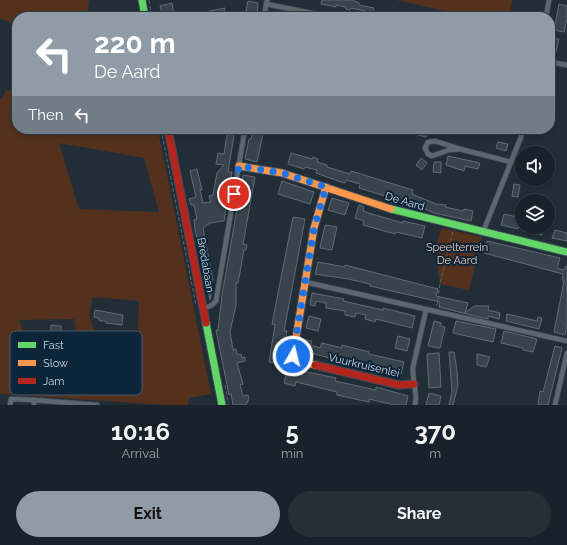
<!DOCTYPE html>
<html lang="en">
<head>
<meta charset="utf-8">
<style>
  body { margin:0; font-family:Raleway,sans-serif; background:#262f36; color:#f1f3f6; height:100vh; display:flex; flex-direction:column; font-size:15px; white-space:nowrap }
  * { box-sizing:border-box; margin:0 }
  p { font-size:13px; color:#9fa4a8 }
  .icon { flex:none; width:22px; height:22px; fill:none; stroke:currentColor; stroke-width:2; stroke-linecap:round; stroke-linejoin:round }
  .map { position:relative; height:405px; overflow:hidden }
  .details { display:flex; flex-direction:column; background:#19222a; flex:1 }
  .details>* { flex:none }
  .hud { position:absolute; left:12px; top:12px; width:543px; height:122px; border-radius:16px; box-shadow:0 2px 6px #0003,0 0 0 1px #373f47; background:#8f9ca8; color:#fff; overflow:hidden }
  .fabs { position:absolute; left:515px; top:146px; display:grid; gap:8px }
  .fabs a { display:grid; place-items:center; width:40px; height:40px; border-radius:50%; background:#19222a; box-shadow:0 2px 6px #0003,0 0 0 1px #373f47; font-size:20px }
  .pin { position:absolute; display:grid; place-items:center; width:34px; height:34px; color:#fff; margin:-17px; border:2px solid #fff; border-radius:50%; box-shadow:0 1px 4px #0007 }
  .me { position:absolute; width:44px; margin:-22px; rotate:8deg; stroke-linejoin:round; filter:drop-shadow(0 0 3px #0008) }
  .turn { display:flex; align-items:center; gap:14px; height:84px; padding:0 16px; font-size:18px }
  .turn .icon { width:52px; height:52px; stroke-width:2.5 }
  .turn b { display:block; font-size:28px; line-height:34px }
  .then { display:flex; align-items:center; height:38px; padding:0 16px; background:#0003; gap:8px; font-size:15px }
  .eta { display:flex; justify-content:space-evenly; align-items:center; height:68px; text-align:center }
  .eta b { font-size:24px; font-weight:700; line-height:28px }
  .action { display:flex; gap:8px; margin-top:auto; padding:8px 16px }
  .action a { flex:1; height:46px; border-radius:24px; background:#8f9ca8; color:#111; font-size:16px; font-weight:700; line-height:46px; text-align:center }
  .action a+a { background:#262f36; color:#f1f3f6 }
  .map>svg:first-child { display:block }
  .green { fill:#54311d; fill-rule:evenodd }
  .building { fill:#39434c; stroke:#606b74 }
  .lines { fill:none; stroke-linecap:round; stroke-linejoin:round }
  .street-casing { stroke:#414c55; stroke-width:6 }
  .fast-casing { stroke:#414c55; stroke-width:9 }
  .slow-casing { stroke:#414c55; stroke-width:9 }
  .jam-casing { stroke:#414c55; stroke-width:9 }
  .path { stroke:#5a646c; stroke-width:1; stroke-dasharray:4 2; stroke-linecap:butt }
  .street { stroke:#5c6770; stroke-width:4.5 }
  .fast { stroke:#63d668; stroke-width:7 }
  .slow { stroke:#ff974d; stroke-width:7 }
  .jam { stroke:#b3261e; stroke-width:7 }
  .route { stroke:#1a73e8; stroke-width:7; stroke-dasharray:0 12.6 }
  .labels { text-anchor:middle; stroke-width:4; stroke-linejoin:round; paint-order:stroke }
  .street-label { font-size:11px; fill:#cad8e4; stroke:#0d2538 }
  .park-label { font-size:11px; fill:#f3c7b1; stroke:#0d2538 }
  .key { fill:#0d2538; stroke:#465b6c; stroke-width:1 }
  .key-label { font-size:11px; fill:#cad8e4 }
</style>
</head>
<body>
<div class="map">
<svg width="567" height="405" viewBox="0 0 567 405">
  <rect width="100%" height="100%" fill="#212e38"/>
  <path class="green" d="M0,0H89L87,17H17V26L0,18Z
    M396,0H512L509,17H471Z
    M6,90L17,91V129L158,130L211,394L189,398L188,405H167L0,394V99H2ZM59,143L144,158L159,212L79,209ZM93,297L139,301L136,370L121,376L105,361L89,315ZM74,319L81,360L33,356L19,320Z
    M441,228L482,237L469,290L440,284L435,252Z"/>
  <path class="building" d="M322,0H352L359,3V5L374,8L372,15L364,13L365,11L351,8L350,10L346,9V7L336,5V7L321,4Z
    M248,1L258,3L257,13L246,11Z
    M172,3L174,15L163,17L160,6Z
    M559,4L567,6V18L564,32L554,30Z
    M225,8L223,17H189V15Z
    M552,38L559,39L556,52L550,51Z
    M228,129H235L228,172H232L224,221L210,223L203,228L213,280L210,300L195,229L194,220L197,219L195,209L194,205H191L189,199L196,197L190,171L197,169L202,190H200L203,203L211,202L209,196L213,195L217,173L224,165L216,164L218,153L224,154Z
    M253,129H264L257,162L245,159L249,139H251Z
    M415,129H427L426,137L414,134Z
    M498,142L508,144L506,151L496,148Z
    M291,153L312,159L313,157L318,159L317,162L327,165V167L350,174L351,171L413,190L412,194L436,204L446,205L445,207L463,211L464,209L473,211L471,221L434,213L418,206L359,188L360,184L346,180L345,183L341,182L316,173L317,170L305,167L304,169L288,164Z
    M448,156L480,163L478,169L465,166L464,171L446,165Z
    M421,158L427,163L422,170L416,165Z
    M434,162H441V173L433,172Z
    M243,175L255,177L243,244L247,245L246,250H244L238,283H236V305L230,332L233,350L236,349L237,355L241,354L242,358L245,357V361L237,363L243,384L240,385L243,396L248,395L249,399L246,405H233L231,394L229,395L216,330H218L222,295Z
    M282,181L314,192L310,204L278,194Z
    M514,184L520,185L518,197L512,196Z
    M332,198L349,203L345,215L328,210Z
    M359,205L364,207L363,211L372,214L403,223V221L425,226L422,238L396,232L395,234L363,225L364,221L355,218Z
    M504,214L521,218L518,229L501,225Z
    M293,217L305,219L284,331H287L281,364L269,362L275,325L272,324Z
    M325,225L337,227L332,250L320,248Z
    M523,227H544L542,235L523,231Z
    M555,230L567,233V241L552,238Z
    M487,241L560,258L557,268L564,270L566,266H567V325L565,335L554,332L564,281L562,280L563,274L484,253Z
    M318,262L345,267V265L438,289L436,296L468,303L465,313L474,306H489L488,310L500,313L499,319L488,316V319L483,318L439,307L440,302L370,286V284L348,279L315,274Z
    M312,293L344,299L343,301L383,310V308L415,316L412,328L376,319L375,322L365,319L366,315L356,313L355,317L345,315V311L326,308V303L316,301L315,306L310,305Z
    M95,310L123,315L122,325L106,323V321H100L98,318L94,317Z
    M507,314L537,321L538,317L542,318L539,329L506,321Z
    M309,316L321,319L318,331L306,328Z
    M434,321L441,323V326L445,327L440,348L428,346Z
    M456,321L496,329L493,342L453,333Z
    M51,325L61,326V342L50,341Z
    M504,331L537,339L533,352L523,350V348L501,343Z
    M398,336L410,339L407,351L395,348Z
    M306,340L312,341L311,345L320,348L322,343L342,348V345L369,352V354L404,362L401,374L370,367L371,365L361,363L335,357L334,359L303,351Z
    M555,346L562,348L548,405H538L540,391L543,392Z
    M449,352H454L457,371L458,385L453,405H449L452,392Z
    M439,353L441,387L429,388L427,354Z
    M477,354L490,357L486,367L477,365Z
    M287,371L302,375L303,371L336,378L335,381L376,390V387L408,396L406,405H394L369,399V402L337,395V392L296,382L295,386L284,383Z
    M429,393L441,396L439,405H426Z"/>
  <g class="lines">
    <defs>
      <path id="street" d="M266,4L331,17
        M264,17L267,0
        M546,17L549,0
        M550,62L567,65
        M460,149L449,150L432,156L428,154L425,148L428,142L435,141L460,149L511,162
        M483,232L521,137L523,129
        M305,282L567,341
        M203,309L212,305L216,301L245,129
        M34,400L97,405
        M10,405L11,399L34,400V405
        M415,405C418,392 412,381 413,367L426,310
        M555,405L567,353"/>
      <path id="fast" d="M142,0L145,17
        M391,209L567,252
        M206,323L222,405"/>
      <path id="slow" d="M239,166L282,173L391,209
        M315,365L297,361L293,356L314,228L326,187"/>
      <path id="jam" d="M168,129L206,323
        M315,365L399,385L414,384"/>
    </defs>
    <use href="#street" class="street-casing"/>
    <use href="#fast" class="fast-casing"/>
    <use href="#slow" class="slow-casing"/>
    <use href="#jam" class="jam-casing"/>
    <path class="path" d="M149,0L152,17
      M161,129L196,305
      M437,306L440,284L453,231
      M225,385L229,405"/>
    <use href="#street" class="street"/>
    <use href="#fast" class="fast"/>
    <use href="#slow" class="slow"/>
    <use href="#jam" class="jam"/>
  </g>
  <g class="lines">
    <path class="route" d="M234,194L239,166L282,173L326,187L314,228L293,356"/>
  </g>
  <g class="labels">
    <g class="street-label">
      <text transform="translate(405 201) rotate(16)" y="4">De Aard</text>
      <text transform="translate(206 265) rotate(80)" y="4">Bredabaan</text>
      <text transform="translate(364 365) rotate(13)" y="4">Vuurkruisenlei</text>
    </g>
    <g class="park-label">
      <text x="457" y="251">Speelterrein<tspan x="457" dy="13">De Aard</tspan></text>
    </g>
  </g>
  <rect x="10" y="331" width="132" height="64" rx="6" class="key"/>
  <rect x="18" y="342" width="18" height="6" fill="#63d668"/>
  <rect x="18" y="360" width="18" height="6" fill="#ff974d"/>
  <rect x="18" y="378" width="18" height="6" fill="#b3261e"/>
  <g class="key-label">
    <text x="43" y="349">Fast</text>
    <text x="43" y="367">Slow</text>
    <text x="43" y="385">Jam</text>
  </g>
</svg>
<div class="fabs">
<a><svg class="icon" aria-label="sound" viewBox="0 0 24 24"><path d="M4 9h4l5-4v14l-5-4H4zM17 9q2 3 0 6"/></svg></a>
<a><svg class="icon" aria-label="layers" viewBox="0 0 24 24"><path d="M12 4l9 5-9 5-9-5zM3 14l9 5 9-5"/></svg></a>
</div>
<div class="pin" style="left:234px;top:194px;background:#d93025"><svg class="icon" aria-label="arrive" viewBox="0 0 24 24"><path d="M6 21V4h12l-3 4 3 4H6"/></svg></div>
<svg class="me" style="left:293px;top:356px" viewBox="-20 -20 40 40"><circle r="17" fill="#1a73e8" stroke="#fff" stroke-width="3"/><path d="M0-11L8 9 0 5-8 9z" fill="#fff"/></svg>
<div class="hud">
<div class="turn"><svg class="icon" aria-label="left" viewBox="0 0 24 24"><path d="M17 20v-9H6M10 6l-5 5 5 5"/></svg><div><b>220 m</b>De Aard</div></div>
<div class="then">Then<svg class="icon" aria-label="left" viewBox="0 0 24 24"><path d="M17 20v-9H6M10 6l-5 5 5 5"/></svg></div>
</div>
</div>
<section class="details">
<div class="eta">
<div><b>10:16</b><p>Arrival</p></div>
<div><b>5</b><p>min</p></div>
<div><b>370</b><p>m</p></div>
</div>
<div class="action"><a>Exit</a><a>Share</a></div>
</section>
</body>
</html>
